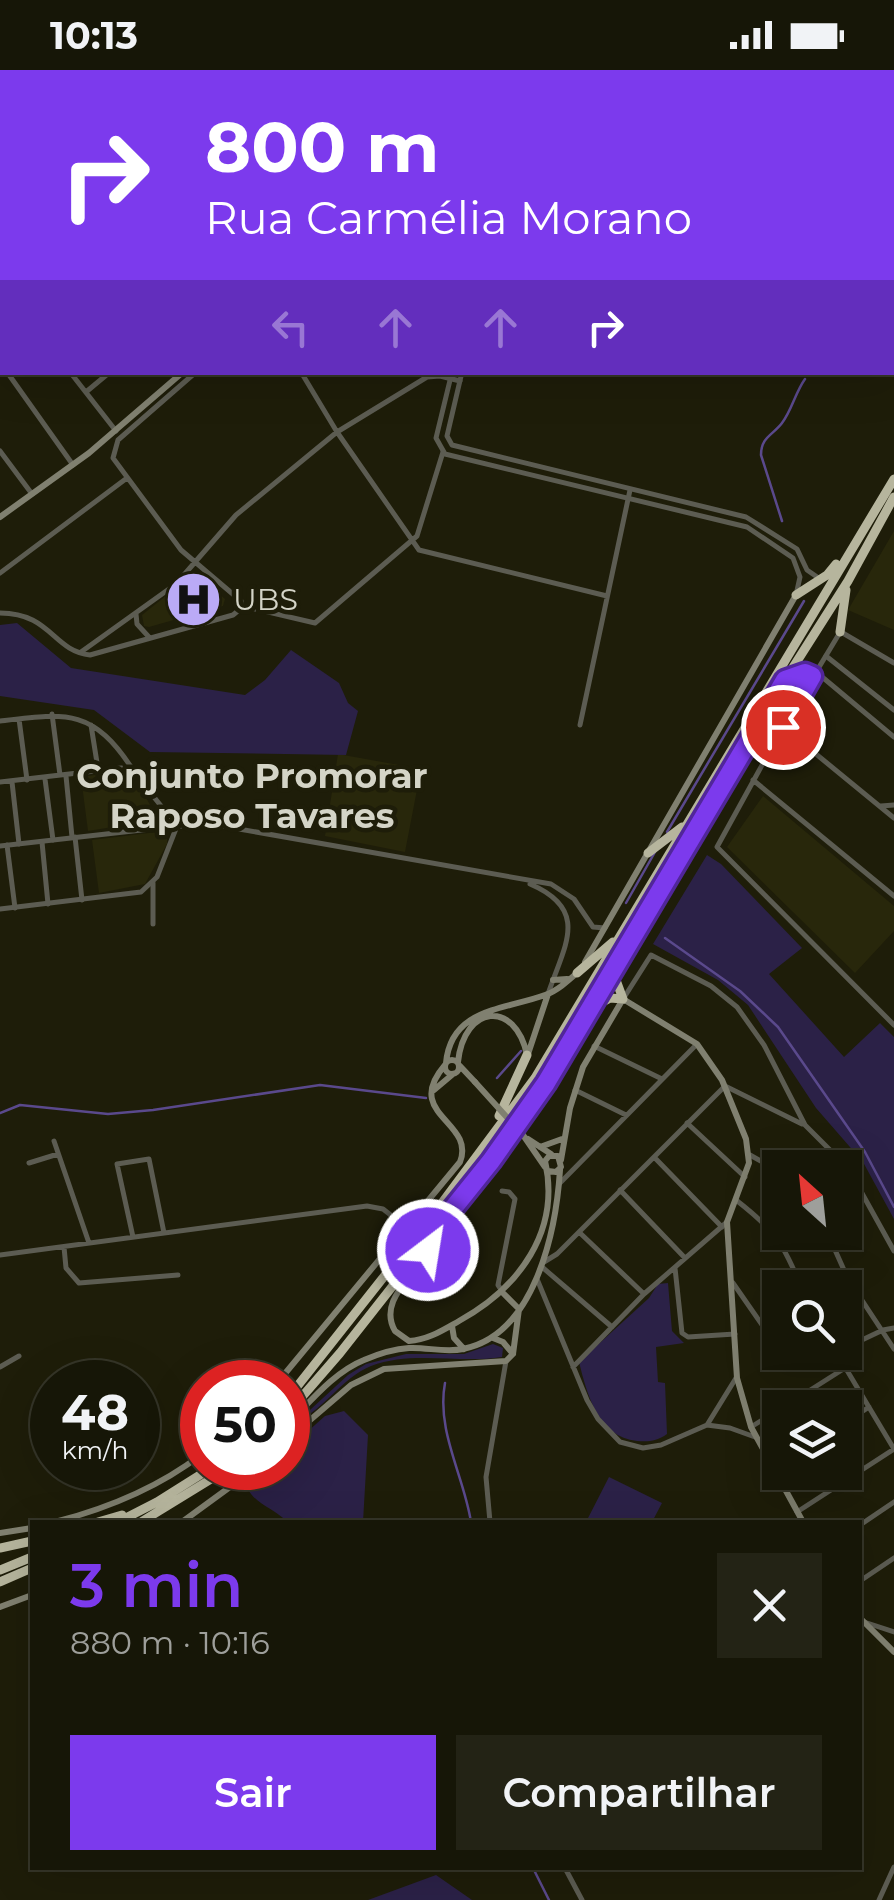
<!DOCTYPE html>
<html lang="pt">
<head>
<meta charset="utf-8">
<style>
  body { margin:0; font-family:Montserrat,sans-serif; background:#232315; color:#f1f3f6; height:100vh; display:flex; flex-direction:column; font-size:38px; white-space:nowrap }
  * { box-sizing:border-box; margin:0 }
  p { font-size:32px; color:#9e9f9b }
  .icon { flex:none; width:55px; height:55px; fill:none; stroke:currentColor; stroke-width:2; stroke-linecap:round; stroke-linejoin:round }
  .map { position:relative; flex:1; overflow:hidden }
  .panel { position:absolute; left:30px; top:1450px; width:832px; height:350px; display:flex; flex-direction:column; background:#161607; border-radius:0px; box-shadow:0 10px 40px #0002,0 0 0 2px #353528 }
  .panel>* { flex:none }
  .guide { position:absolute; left:0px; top:0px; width:895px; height:305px; box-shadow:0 10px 40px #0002,0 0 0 2px #353528; background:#7c3aed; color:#fff; overflow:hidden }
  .needle { width:65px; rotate:333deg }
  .fabs { position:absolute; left:762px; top:1080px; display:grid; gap:20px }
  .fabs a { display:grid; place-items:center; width:100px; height:100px; border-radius:0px; background:#161607; box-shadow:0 10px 40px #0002,0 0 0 2px #353528; font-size:50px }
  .speed { position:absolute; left:30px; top:1290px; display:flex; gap:20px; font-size:50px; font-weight:700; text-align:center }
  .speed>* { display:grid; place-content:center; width:130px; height:130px; border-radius:50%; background:#161607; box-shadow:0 10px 40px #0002,0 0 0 2px #353528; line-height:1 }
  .speed small { font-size:25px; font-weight:400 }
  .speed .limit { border:15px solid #d22; background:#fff; color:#111 }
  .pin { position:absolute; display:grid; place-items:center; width:85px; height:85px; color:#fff; margin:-42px; border:5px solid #fff; border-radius:50%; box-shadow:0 2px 10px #0007 }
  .me { position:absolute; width:110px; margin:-55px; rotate:31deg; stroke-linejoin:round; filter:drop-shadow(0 0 8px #0008) }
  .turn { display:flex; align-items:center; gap:35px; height:210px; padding:0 40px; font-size:45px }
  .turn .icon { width:130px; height:130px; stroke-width:2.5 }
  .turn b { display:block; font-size:70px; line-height:85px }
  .lanes { display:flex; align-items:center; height:95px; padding:0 40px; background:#0003; justify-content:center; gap:50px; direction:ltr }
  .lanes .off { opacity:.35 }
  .round { display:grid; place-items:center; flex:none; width:105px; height:105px; border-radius:0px; background:#232315 }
  .summary { display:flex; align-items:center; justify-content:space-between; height:170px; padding:0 40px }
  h1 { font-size:60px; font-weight:600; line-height:75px; color:#7c3aed }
  .primary-button { display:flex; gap:20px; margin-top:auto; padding:20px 40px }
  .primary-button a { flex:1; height:115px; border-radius:0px; background:#7c3aed; color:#fff; font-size:40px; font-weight:600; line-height:115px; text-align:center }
  .primary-button a+a { background:#232315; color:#f1f3f6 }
  .status { display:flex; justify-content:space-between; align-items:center; height:70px; padding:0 50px; background:#161607; direction:ltr }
  .status svg { height:28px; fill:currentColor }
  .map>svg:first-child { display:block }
  .built { fill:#28270b }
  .green { fill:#2b2147 }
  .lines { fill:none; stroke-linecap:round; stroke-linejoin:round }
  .stream { stroke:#5a498c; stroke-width:2.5 }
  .river { stroke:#5a498c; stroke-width:10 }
  .minor { stroke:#5c5c52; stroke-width:5 }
  .tertiary { stroke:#5c5c52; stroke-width:5 }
  .secondary { stroke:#808070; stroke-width:6 }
  .motorway { stroke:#b6b59d; stroke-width:9 }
  .secondary-bridge { stroke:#808070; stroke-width:6 }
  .route-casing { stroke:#51269a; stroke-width:25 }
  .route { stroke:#7c3aed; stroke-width:18 }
  .labels { text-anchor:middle; stroke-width:9; stroke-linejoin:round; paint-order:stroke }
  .poi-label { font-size:30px; fill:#d4d4c7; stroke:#1e1d09; text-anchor:start }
  .quarter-label { font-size:35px; font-weight:bold; fill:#d4d4c7; stroke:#1e1d09 }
</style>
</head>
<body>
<div class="status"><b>10:13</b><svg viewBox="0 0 49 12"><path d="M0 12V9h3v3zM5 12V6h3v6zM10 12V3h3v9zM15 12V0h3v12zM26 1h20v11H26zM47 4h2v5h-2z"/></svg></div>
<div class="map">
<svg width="894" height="1830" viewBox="0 0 894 1830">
  <rect width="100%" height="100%" fill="#1e1d09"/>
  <path class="built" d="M894,461V560L848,540Z
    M192,505H196L225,529L223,536L149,557L144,556L142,545Z
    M338,684L421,699L405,782L325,766Z
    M108,703L136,709L156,746L131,754L88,761L81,707Z
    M763,726L894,836V861L855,903L727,777Z
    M157,762L167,768V774L145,814L99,823L92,770Z"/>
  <path class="green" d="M17,553L71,598L245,625L265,610L291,580L339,613L348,633L358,641L346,685L150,682L94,640L0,626V555Z
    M707,785L721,794L802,878L769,904L844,987L880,953L894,967V1149L863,1092L816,1038L748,935L718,910L653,874Z
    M668,1213L672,1261L684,1273L656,1277L658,1312L665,1313L667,1364C657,1371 649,1372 637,1371C598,1367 587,1324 579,1292L649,1228L658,1214Z
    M493,1274L503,1278L502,1287C459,1294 412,1280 371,1296C342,1308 323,1340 298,1351L348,1305L366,1294L406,1284H464Z
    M344,1341L368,1365L363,1452H287C273,1437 257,1436 247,1418L267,1398H288V1379L325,1346Z
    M609,1407L662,1433L652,1452H586Z
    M436,1805L472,1830H368Z"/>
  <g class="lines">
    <path class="stream" d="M782,451L761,385C761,367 773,365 782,353C792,340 795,323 805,309
      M667,762L804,531
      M626,833L655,782
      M665,868L740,921L778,957L865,1082L894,1137
      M497,1008L521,981
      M0,1043L20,1035L108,1044L153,1040L320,1015L426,1028
      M445,1313C436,1361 464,1406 471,1452
      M533,1798L549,1830"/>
    <path class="river" d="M892,110L894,108"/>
    <path class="minor" d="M52,0L54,2
      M419,0V2
      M466,0L471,2
      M621,0L627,2
      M829,2L831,0
      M883,2L884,0
      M0,21L2,25
      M0,49L2,47
      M892,81L894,78
      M0,84L2,82
      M0,141L2,139
      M892,146L894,144
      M0,202L2,201
      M0,209L2,212
      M0,293L2,297
      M7,302L73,395
      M70,302L116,361
      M301,302L337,362L419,480L607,526
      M86,322L110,302
      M0,381L32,424
      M0,503L127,408
      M242,536L315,553L417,466L443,382
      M0,543C51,543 53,581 90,585L233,545L239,540L241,531L181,480L113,388L118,370L196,302
      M136,544L137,554L148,566
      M841,562L894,593
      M81,582L176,514L236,445L337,362L427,307L440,306L460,311
      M826,586L894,640
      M815,601L894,667
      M52,644L60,705
      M19,649L27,710
      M0,651C66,643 93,638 133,700
      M91,655L98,699
      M580,655L630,420
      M783,657L717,777L894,955
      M66,706L72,767
      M45,709L53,770
      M753,710L894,826
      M0,712L121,698L134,702L177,756
      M12,712L19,774
      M881,736L894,735
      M75,767L82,830
      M42,772L48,834
      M7,775L15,838
      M153,813V854
      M625,926L651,885L711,916L737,937L764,975L805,1055L848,1098L894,1181
      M594,976L662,1009
      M575,1020L626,1045
      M687,1053L745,1107
      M54,1071L89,1173
      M750,1085L780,1102
      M654,1087L722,1157
      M29,1093L58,1084
      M559,1114L697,974
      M620,1120L685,1188
      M502,1121L509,1122L515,1129L498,1215L502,1221
      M736,1130C777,1162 781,1171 802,1218
      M579,1162L644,1224
      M827,1162L848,1209L894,1279
      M133,1167L117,1094L149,1089L164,1163
      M64,1177L66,1198L79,1213L178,1205
      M0,1185L367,1136L383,1139L406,1157
      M544,1192L557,1184L725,1016L802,1054
      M542,1197L612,1257
      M675,1198L682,1263L688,1267L735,1264
      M537,1209L587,1330L598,1349L620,1372L643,1378L661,1375L707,1355L736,1308
      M733,1213L765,1259L780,1274
      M845,1278L883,1260L894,1258
      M802,1282H837
      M836,1282L894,1379
      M0,1297L19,1286
      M573,1297L644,1224L727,1152
      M782,1338L845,1298
      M845,1353L869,1337
      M707,1355L730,1358L755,1367
      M751,1357L780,1339
      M797,1442L894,1379
      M490,1452L486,1407L506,1291
      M860,1455L894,1432
      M860,1511L894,1488
      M864,1552L894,1562
      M565,1798L582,1830
      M879,1830L894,1797"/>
    <path class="tertiary" d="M452,302L436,368L445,384L747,457L793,488L800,507L796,525
      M462,302L447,366L452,375L746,447L797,479L807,500L820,509
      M839,564L783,657L894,748
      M0,776L177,756H222L551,814L574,829L593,857L605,858
      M530,814C591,840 564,876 548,924
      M0,839L141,822L157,807L177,756"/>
    <path class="secondary" d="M892,176L894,175
      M0,447L89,383L183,302
      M585,892L796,525
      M553,910L567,909
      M528,984L548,924
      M445 997a7 7 0 1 1 14 0a7 7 0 1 1-14 0Z
      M458,992C464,935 515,929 527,985
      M446,993C451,938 504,940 545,925C557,921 568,911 578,902
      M460,996L475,1012
      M434,1020L453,1004
      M523,1065L545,1097
      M528,1069L551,1084
      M540,1077L562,1069
      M561,1090L570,1038L583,997L623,929L697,974L722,1010L746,1069L749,1093L727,1152L737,1308L751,1357L803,1452
      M430,1173C421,1203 376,1228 395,1261L409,1271C428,1270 443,1260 459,1251C519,1218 561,1161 545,1091L549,1086H558L561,1097L556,1102L548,1101
      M503,1223L519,1239
      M452,1256L454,1268L464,1279
      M493,1268L503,1272L513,1284
      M278,1312L460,1092C476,1051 402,1045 445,995
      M288,1354C310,1332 334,1302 364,1290C378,1284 394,1279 409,1278C427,1277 445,1283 463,1279C535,1265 556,1161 560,1100
      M288,1369L351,1315L384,1299L506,1291L513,1284L519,1239
      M55,1452C109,1438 158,1418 202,1384
      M182,1452L256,1398
      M0,1463L32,1458
      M0,1537L32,1525
      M860,1548L894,1582"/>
    <path class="motorway" d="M796,525L827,505L836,494
      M840,562L846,520
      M787,609L800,603L812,607
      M648,783L682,757
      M577,903L613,872
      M595,936L610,928L623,929L616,910L617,896
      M499,1046L527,985
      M288,1328L439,1137L535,1008L894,409
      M288,1343L340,1283L491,1091L546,1013L785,610L848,511L894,427
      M98,1452L122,1445
      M118,1452L157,1432L211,1398
      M141,1452L229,1398
      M0,1478L32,1471
      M0,1500L32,1487
      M0,1512L32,1498"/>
    <path class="secondary-bridge" d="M475,1012L522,1064"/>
  </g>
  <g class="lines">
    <defs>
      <path id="route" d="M428,1180L430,1167L491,1091L546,1013L785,610L805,603L812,606L783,657"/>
    </defs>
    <use href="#route" class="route-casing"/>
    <use href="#route" class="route"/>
  </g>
  <defs>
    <symbol id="hospital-disc" viewBox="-11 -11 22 22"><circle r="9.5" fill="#baaaf6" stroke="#1e1d09"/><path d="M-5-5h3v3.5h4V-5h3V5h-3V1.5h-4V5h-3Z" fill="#111"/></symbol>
  </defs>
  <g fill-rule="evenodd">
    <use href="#hospital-disc" x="162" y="498" width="63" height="63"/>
  </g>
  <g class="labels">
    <g class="poi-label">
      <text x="233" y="540">UBS</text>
    </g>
    <g class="quarter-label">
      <text x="252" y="718">Conjunto Promorar<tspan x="252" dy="40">Raposo Tavares</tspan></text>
    </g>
  </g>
</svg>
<div class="fabs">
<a><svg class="needle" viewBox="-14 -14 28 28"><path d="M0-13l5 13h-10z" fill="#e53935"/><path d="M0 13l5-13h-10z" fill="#9e9f9b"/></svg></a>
<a><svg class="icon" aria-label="search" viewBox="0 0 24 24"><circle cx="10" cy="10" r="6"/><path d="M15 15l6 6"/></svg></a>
<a><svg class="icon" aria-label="layers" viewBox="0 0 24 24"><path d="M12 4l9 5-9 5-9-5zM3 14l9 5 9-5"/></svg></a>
</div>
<div class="speed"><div>48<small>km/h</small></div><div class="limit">50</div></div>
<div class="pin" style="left:783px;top:657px;background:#d93025"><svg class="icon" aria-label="arrive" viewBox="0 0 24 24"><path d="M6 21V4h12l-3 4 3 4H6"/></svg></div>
<svg class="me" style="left:428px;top:1180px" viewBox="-20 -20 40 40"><circle r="17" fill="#7c3aed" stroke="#fff" stroke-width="3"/><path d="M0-11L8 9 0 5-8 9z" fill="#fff"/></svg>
<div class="guide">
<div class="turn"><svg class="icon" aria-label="right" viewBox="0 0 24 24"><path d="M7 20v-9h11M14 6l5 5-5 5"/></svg><div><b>800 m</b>Rua Carmélia Morano</div></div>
<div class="lanes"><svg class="icon off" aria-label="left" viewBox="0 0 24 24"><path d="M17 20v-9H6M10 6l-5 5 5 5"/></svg><svg class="icon off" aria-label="ahead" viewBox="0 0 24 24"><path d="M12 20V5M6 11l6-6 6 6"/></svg><svg class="icon off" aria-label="ahead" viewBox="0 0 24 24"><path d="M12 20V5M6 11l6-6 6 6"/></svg><svg class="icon" aria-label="right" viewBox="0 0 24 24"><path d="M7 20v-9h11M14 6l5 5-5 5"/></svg></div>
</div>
<section class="panel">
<div class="summary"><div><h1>3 min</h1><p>880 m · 10:16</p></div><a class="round"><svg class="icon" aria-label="close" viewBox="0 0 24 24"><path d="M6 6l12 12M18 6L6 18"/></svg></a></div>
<div class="primary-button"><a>Sair</a><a>Compartilhar</a></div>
</section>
</div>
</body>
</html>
